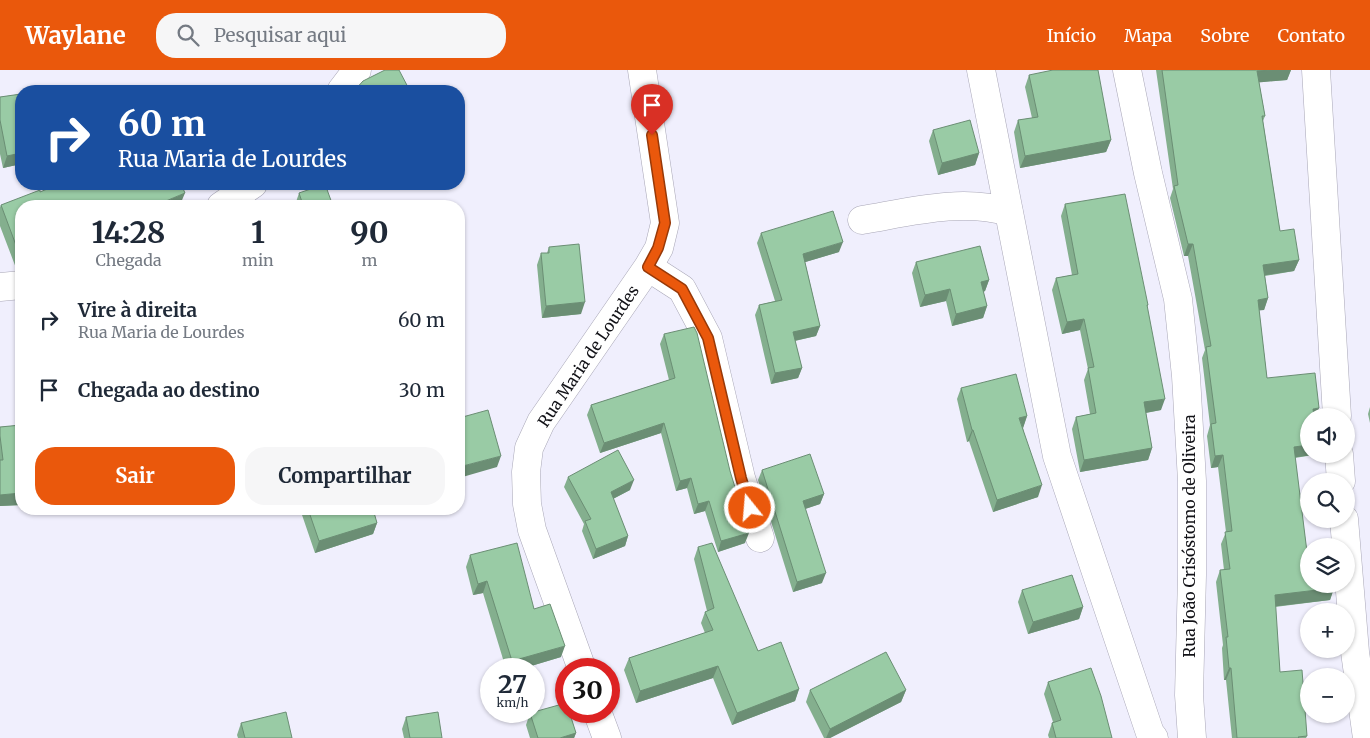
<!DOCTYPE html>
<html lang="pt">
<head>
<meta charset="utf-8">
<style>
  body { margin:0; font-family:Merriweather,serif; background:#f6f6f7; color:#1f2937; height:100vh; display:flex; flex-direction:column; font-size:19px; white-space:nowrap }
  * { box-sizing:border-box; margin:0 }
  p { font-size:16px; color:#747a83 }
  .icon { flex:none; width:28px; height:28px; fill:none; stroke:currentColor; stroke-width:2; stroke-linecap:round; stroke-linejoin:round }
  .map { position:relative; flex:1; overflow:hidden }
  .drawer { position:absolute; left:15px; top:130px; width:450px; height:315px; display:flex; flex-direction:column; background:#fff; border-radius:20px; box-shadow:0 1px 4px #0004 }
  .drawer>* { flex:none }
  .hud { position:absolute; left:15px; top:15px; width:450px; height:105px; border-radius:20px; box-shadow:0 1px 4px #0004; background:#1a4fa0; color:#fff; overflow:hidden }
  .controls { position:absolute; left:1300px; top:338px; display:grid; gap:10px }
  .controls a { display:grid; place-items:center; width:55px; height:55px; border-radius:50%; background:#fff; box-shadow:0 1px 4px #0004; font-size:25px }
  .speed { position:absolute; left:480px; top:588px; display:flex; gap:10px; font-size:25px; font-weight:700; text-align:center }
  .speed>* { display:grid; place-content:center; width:65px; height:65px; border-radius:50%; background:#fff; box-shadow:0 1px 4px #0004; line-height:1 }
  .speed small { font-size:12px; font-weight:400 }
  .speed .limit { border:8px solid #d22; background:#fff; color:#111 }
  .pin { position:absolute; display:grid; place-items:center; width:42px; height:42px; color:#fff; margin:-51px -21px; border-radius:50% 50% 50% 0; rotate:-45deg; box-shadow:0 0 5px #0007 }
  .pin .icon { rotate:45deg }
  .me { position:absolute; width:55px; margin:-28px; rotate:343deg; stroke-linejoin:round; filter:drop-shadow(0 0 4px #0008) }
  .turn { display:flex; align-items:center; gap:18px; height:105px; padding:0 20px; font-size:22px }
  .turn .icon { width:65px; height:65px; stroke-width:2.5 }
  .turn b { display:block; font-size:35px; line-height:42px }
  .eta { display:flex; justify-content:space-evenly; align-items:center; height:85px; text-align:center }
  .eta b { font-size:30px; font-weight:700; line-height:35px }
  .button { display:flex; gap:10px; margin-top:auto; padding:10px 20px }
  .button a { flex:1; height:58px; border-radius:20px; background:#ea580c; color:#fff; font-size:20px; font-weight:700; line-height:58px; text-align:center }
  .button a+a { background:#f6f6f7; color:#1f2937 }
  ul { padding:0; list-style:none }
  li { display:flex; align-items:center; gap:15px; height:70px; padding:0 20px }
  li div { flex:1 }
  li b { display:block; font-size:19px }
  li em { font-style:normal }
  header { display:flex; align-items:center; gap:30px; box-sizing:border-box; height:70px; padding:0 25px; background:#ea580c; color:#fff }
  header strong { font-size:24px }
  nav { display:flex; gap:28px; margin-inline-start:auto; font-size:18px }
  .search { width:350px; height:45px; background:#f6f6f7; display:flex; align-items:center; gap:12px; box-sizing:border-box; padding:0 18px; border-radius:20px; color:#747a83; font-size:19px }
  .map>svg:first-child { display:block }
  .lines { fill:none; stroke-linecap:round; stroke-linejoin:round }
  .minor-casing { stroke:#a9a7b7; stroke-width:29 }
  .minor { stroke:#fff; stroke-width:28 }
  .wall { fill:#84af8e }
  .shaded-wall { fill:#6b8e74 }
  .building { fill:#99cba5; stroke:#6b8e74 }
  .route-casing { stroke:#983908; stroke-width:12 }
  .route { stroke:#ea580c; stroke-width:9 }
  .labels { text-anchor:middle; stroke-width:4; stroke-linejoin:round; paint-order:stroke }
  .street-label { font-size:16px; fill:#121217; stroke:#fff }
</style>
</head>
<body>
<header>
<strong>Waylane</strong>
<div class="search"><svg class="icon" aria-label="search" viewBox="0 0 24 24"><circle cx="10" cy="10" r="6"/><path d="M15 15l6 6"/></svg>Pesquisar aqui</div>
<nav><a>Início</a><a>Mapa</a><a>Sobre</a><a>Contato</a></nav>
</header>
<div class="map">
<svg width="1370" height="668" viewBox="0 0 1370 668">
  <rect width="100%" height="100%" fill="#f0effd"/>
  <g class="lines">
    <defs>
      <path id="minor" d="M981,0L1057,386L1150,663L1154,668
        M1127,0L1148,103L1178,229L1186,306L1192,411V505L1189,625L1192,668
        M1316,0L1337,346
        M341,21L357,0
        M221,136L253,114
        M862,150C910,142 961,128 1009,142
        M648,197L682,219L708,268L741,408L760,468
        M0,217L21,215
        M1339,384L1341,411
        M1344,449L1355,582L1367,668
        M582,599L532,460L527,434L526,402L529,378L541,352L648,197L659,178L665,153L642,0
        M597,641L607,668"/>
    </defs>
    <use href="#minor" class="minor-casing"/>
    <use href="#minor" class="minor"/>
  </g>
  <path class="wall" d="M1156,0H1291L1287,10L1259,12L1265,46L1263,51L1280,161L1299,190L1294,201L1265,206L1268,228L1264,240H1259L1267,308L1309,346V384H1314L1313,385L1295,388L1308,490L1334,518L1330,530L1275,537L1280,602L1307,666L1306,668H1232L1226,610H1224L1222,578L1223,575L1216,512L1220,500H1224L1221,474L1226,462L1218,397L1211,398L1207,366L1210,355L1202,288L1205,280L1188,186H1184L1170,128L1173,119Z
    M1029,5L1111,70L1106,82L1020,98L1014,62L1018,50L1032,48L1025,17Z
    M21,24V94L3,98L0,84V27Z
    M933,60L979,83L975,95L938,105L929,71Z
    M40,122L180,135L177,136H21V196L16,198L0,156V137L1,135Z
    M299,123L333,136H295V135Z
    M1065,134L1148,235L1147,237L1161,340L1146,343L1152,378L1148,390L1080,402L1072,359L1076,347L1090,344L1084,310L1088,299L1080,260L1062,264L1052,220L1056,208L1072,205L1061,146Z
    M761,163L839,182L805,192L820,256L816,266L795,271L802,298L798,308L771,314L755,245L759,235L775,231L757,173Z
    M549,177L581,244L542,248L537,195L541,183H547Z
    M916,192L989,210L985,221L983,222L987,236L983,248L952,256L946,231L920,237L912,203Z
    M664,264L745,473L718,482L705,441L694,444L687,418L676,421L661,363L600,383L587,345L591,335L669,310L660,274Z
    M961,318L1027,346L1023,358L1038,427L993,442L969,371L967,372L957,329Z
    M1370,337V353L1368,344Z
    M21,355V435L0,436V357Z
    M762,400L824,424L820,434L805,439L822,513L793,522L758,410Z
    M568,407L630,420L613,429L628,466L625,476L593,489L582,461L584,454L564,417Z
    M303,439H373L377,453L373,464L315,483L301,442Z
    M698,477L758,581L799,619L795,631L732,655L713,608L636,633L624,600L629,588L705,563L701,553L705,542L707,541L694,489Z
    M470,485L534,539L561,587L521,599H506L483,523L473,525L466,497Z
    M1022,520L1083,537L1079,549L1028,564L1018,532Z
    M1048,612L1112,668H1049L1048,665L1052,653L1053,652L1044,624Z
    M810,620H906L901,632L830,668H824L806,632Z
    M530,643L576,663L574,668H530L526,655Z
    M406,647L442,668H404L402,659Z
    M241,653L292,668H238L237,665Z"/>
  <path class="shaded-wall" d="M1273,0H1291L1287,10L1253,13L1257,1Z
    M1111,70L1106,82L1020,98L1025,86Z
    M21,83V94L3,98L7,86Z
    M979,83L975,95L938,105L942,93Z
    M185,123L180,135L177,136H154Z
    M843,172L839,182L799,194L803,184Z
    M1188,174H1193L1188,186H1184Z
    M20,186H21V196L16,198Z
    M1299,190L1294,201L1259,206L1263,195Z
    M989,210L985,221L977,224L981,212Z
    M950,219L946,231L920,237L925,225Z
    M1268,228L1264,240L1254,241L1258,230Z
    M585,232L581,244L542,248L546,236Z
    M987,236L983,248L952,256L956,244Z
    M1084,249L1080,260L1062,264L1067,252Z
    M820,256L816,266L789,272L793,262Z
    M802,298L798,308L771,314L775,303Z
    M1165,329L1161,340L1139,344L1144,332Z
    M1319,338L1316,346H1310L1313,339Z
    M1027,346L1023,358L1019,348Z
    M664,353L661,363L600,383L604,373Z
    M972,360H973L969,371L967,372Z
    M1309,375V384H1314L1313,385L1290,388L1294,377Z
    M1152,378L1148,390L1080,402L1084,390Z
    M1223,385L1218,397L1211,398L1215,386Z
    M501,386L497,397L459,408V397Z
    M691,408L687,418L676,421L680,411Z
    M634,410L630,420L607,432L611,422Z
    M1042,415L1038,427L993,442L997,430Z
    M21,423V435L0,436V425Z
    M824,424L820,434L799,441L803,431Z
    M709,431L705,441L694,444L698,434Z
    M377,453L373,464L315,483L319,471Z
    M749,463L745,473L718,482L721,471Z
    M628,466L625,476L593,489L596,479Z
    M826,503L822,513L793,522L797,512Z
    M487,511L483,523L473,525L478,514Z
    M1334,518L1330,530L1270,537L1275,525Z
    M1083,537L1079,549L1028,564L1033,552Z
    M565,576L561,587L521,599H509L512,591Z
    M718,596L713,608L636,633L640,621Z
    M1229,598H1231L1226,610H1224Z
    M799,619L795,631L732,655L737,643Z
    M906,620L901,632L830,668H826L830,659Z
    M576,663L574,668H560Z"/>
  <path class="building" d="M385,0H399L410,21H354L363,11Z
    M1053,0H1098L1111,70L1025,86L1018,50L1038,47L1029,5Z
    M1162,0H1273L1257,1L1265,46H1262L1280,161L1294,159L1299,190L1263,195L1268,228L1258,230L1267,308L1315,303L1319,338L1313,339L1314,346H1309V375L1294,377L1308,490H1309V514H1334V518L1275,525L1280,602L1302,600L1307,666L1298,667L1299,668H1237L1231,598H1229L1226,567H1228L1220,500L1230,499L1225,462L1232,461L1223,385L1215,386L1211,354L1216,353L1206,277L1211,276L1193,174H1188L1174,116L1178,115Z
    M21,24V83L7,86L0,50V27Z
    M970,50L979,83L942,93L933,60Z
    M59,114H181L185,123L154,136H21V186H20L1,135L40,120V122Z
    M325,114L333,136H299L303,135L299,123Z
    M1125,124L1148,235H1147L1165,329L1144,332L1152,378L1084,390L1076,347L1096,343L1088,298L1094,297L1084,249L1067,252L1056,208L1078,204L1065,134Z
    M833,141L843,172L803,184L820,256L793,262L802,298L775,303L759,235L782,230L761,163Z
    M579,174L585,232L546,236L541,183H549V177Z
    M980,176L989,210L981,212L987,236L956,244L950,219L925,225L916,192Z
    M694,257L697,263L730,401L749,463L721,471L709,431L698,434L691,408L680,411L664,353L604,373L591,335L675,308L664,264Z
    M1016,304L1027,346L1019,348L1042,415L997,430L973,360H972L961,318Z
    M488,340L501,386L459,397V348Z
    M21,355V423L0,425V390H3L0,366V357Z
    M618,380L634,410L611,422L628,466L596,479L585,451L591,449L568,407Z
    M810,384L824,424L803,431L826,503L797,512L762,400Z
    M308,439H373L377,453L319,471Z
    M517,473L534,539L550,534L565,576L512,591L487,511L478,514L470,485Z
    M712,473L758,581L781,572L799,619L737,643L718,596L640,621L629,588L713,560L705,542L714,538L698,477Z
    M1072,505L1083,537L1033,552L1022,520Z
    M886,582L906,620L830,659L810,620Z
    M1091,598L1101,626L1112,668H1056L1052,653L1061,650L1048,612Z
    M566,633V641H569L576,663L560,668H538L530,643Z
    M286,642L292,668H245L241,653Z
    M438,642L442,668H410L406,647Z"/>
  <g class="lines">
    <defs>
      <path id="route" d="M652,65L665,153L658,178L648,197L682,219L708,268L741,408L750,438"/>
    </defs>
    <use href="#route" class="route-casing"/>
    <use href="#route" class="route"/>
  </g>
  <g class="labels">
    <g class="street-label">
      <text transform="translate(588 286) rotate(-56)" y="6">Rua Maria de Lourdes</text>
      <text transform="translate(1189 466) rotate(-90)" y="6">Rua João Crisóstomo de Oliveira</text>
    </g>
  </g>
</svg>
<div class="controls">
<a><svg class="icon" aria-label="sound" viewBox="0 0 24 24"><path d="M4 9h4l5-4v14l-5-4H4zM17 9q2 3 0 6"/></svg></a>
<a><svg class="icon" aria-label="search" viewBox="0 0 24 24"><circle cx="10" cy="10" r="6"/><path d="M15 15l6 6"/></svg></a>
<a><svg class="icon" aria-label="layers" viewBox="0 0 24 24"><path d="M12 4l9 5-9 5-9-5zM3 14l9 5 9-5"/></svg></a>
<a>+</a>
<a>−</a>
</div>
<div class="speed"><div>27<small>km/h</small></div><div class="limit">30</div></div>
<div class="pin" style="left:652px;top:65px;background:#d93025"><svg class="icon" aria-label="arrive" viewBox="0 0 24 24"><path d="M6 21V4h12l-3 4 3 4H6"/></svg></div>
<svg class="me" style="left:750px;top:438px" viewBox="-20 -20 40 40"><circle r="17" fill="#ea580c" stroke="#fff" stroke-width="3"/><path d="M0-11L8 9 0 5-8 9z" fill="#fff"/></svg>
<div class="hud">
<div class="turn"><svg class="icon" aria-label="right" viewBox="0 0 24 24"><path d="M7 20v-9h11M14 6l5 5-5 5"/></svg><div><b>60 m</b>Rua Maria de Lourdes</div></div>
</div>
<section class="drawer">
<div class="eta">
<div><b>14:28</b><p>Chegada</p></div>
<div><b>1</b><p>min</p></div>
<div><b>90</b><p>m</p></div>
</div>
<ul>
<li><svg class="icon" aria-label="right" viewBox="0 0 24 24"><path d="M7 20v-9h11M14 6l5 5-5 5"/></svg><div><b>Vire à direita</b><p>Rua Maria de Lourdes</p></div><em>60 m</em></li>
<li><svg class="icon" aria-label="arrive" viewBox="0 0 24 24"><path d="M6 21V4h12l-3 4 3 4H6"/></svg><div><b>Chegada ao destino</b></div><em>30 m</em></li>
</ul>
<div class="button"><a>Sair</a><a>Compartilhar</a></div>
</section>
</div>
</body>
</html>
